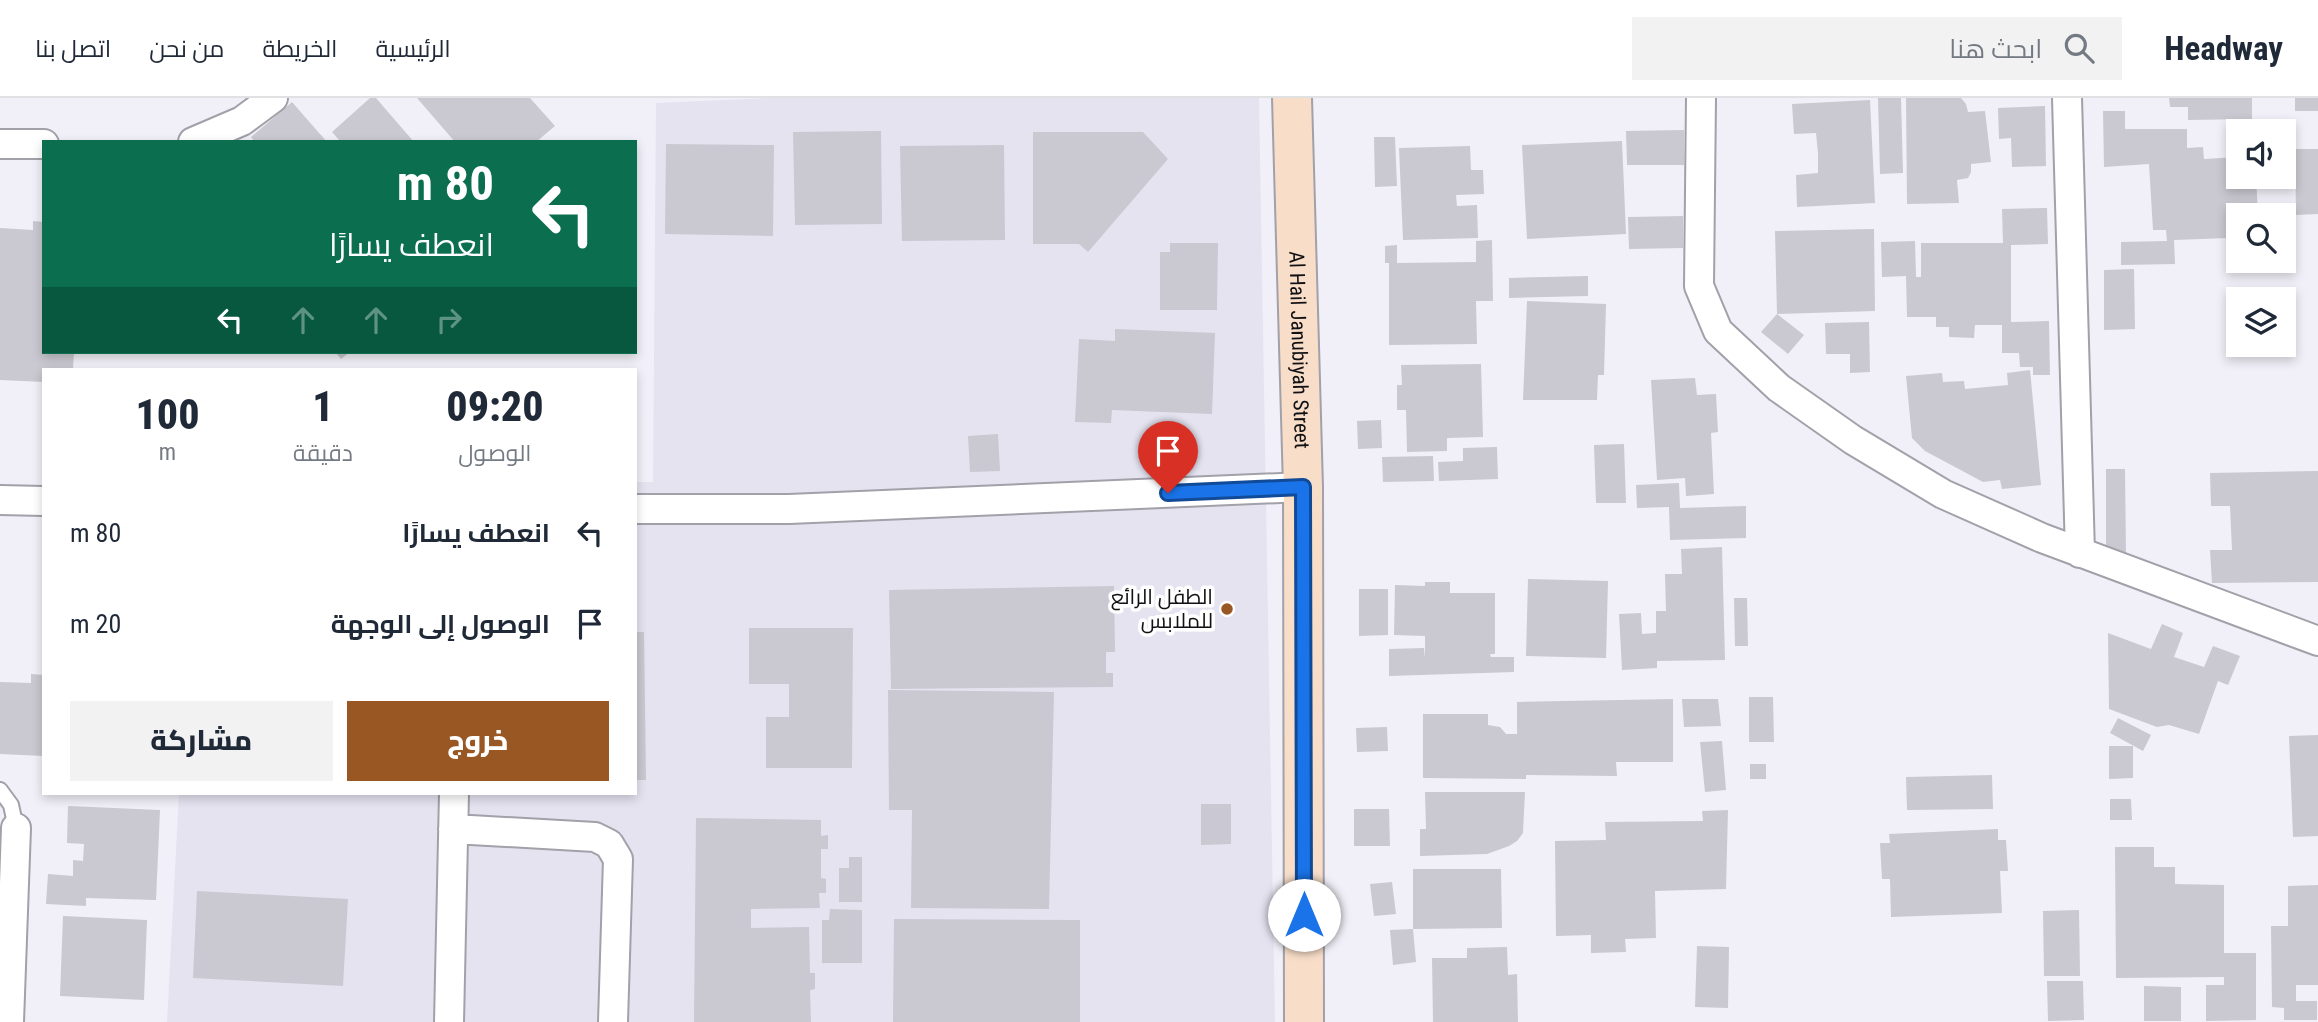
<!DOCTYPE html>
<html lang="ar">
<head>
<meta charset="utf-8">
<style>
  body { margin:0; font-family:"Roboto Condensed",Cairo,sans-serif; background:#f2f2f3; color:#1f2937; direction:rtl; height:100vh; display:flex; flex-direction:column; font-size:26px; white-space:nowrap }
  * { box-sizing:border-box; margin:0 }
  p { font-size:23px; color:#747a83 }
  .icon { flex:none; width:38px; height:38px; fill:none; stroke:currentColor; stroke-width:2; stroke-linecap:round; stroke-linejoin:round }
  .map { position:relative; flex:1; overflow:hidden; direction:ltr }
  .side { position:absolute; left:42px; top:270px; width:595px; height:427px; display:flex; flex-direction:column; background:#fff; border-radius:0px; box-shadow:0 4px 10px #0003; direction:rtl }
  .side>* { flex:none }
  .banner { position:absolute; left:42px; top:42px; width:595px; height:214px; border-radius:0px; box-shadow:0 4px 10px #0003; direction:rtl; background:#0b6e4f; color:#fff; overflow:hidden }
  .buttons { position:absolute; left:2226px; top:21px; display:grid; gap:14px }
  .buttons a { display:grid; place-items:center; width:70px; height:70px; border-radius:0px; background:#fff; box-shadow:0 4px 10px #0003; font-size:35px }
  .pin { position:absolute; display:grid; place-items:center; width:60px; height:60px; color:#fff; margin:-72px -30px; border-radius:50% 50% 50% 0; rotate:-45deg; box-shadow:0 0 7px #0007 }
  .pin .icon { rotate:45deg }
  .me { position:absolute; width:77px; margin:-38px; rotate:0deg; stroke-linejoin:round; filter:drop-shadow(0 0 5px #0008) }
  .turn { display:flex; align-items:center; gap:24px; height:147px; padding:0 28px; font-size:32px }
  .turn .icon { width:91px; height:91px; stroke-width:2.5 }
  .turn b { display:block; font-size:49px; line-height:60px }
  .lanes { display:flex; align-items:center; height:66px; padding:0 28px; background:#0003; justify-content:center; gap:35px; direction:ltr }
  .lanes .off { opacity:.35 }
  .eta { display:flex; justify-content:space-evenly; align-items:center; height:119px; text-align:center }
  .eta b { font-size:42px; font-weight:800; line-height:49px }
  .button { display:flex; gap:14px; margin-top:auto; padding:14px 28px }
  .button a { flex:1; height:80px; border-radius:0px; background:#995823; color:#fff; font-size:28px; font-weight:800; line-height:80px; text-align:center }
  .button a+a { background:#f2f2f3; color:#1f2937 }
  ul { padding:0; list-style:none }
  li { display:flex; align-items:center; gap:21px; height:91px; padding:0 28px }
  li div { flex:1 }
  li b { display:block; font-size:26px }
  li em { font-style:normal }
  header { display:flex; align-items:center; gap:42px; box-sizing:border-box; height:98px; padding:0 35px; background:#fff; border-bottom:2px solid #e0e1e3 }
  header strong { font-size:33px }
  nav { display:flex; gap:38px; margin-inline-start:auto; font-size:24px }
  .search { width:490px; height:63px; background:#f2f2f3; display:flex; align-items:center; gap:18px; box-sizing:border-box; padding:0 24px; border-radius:0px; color:#747a83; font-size:26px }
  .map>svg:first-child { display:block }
  .built { fill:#e6e3f1 }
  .building { fill:#cac8d0 }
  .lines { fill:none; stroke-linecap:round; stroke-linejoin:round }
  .lane-casing { stroke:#a2a0a8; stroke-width:18 }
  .street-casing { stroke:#a2a0a8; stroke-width:32 }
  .secondary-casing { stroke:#a2a0a8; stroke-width:42 }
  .lane { stroke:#fff; stroke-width:14 }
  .street { stroke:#fff; stroke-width:28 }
  .secondary { stroke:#f8dec9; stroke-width:38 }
  .route-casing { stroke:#114b97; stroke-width:18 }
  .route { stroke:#1a73e8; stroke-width:12 }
  .poi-dot { fill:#995823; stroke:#fefefe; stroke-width:2.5 }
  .labels { text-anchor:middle; stroke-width:7; stroke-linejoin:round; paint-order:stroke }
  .street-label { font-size:21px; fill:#111013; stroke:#fefefe }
  .poi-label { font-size:21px; fill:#111013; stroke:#fefefe; text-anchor:end }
</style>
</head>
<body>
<header>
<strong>Headway</strong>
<div class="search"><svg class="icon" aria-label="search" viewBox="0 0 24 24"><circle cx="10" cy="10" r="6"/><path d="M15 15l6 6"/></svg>ابحث هنا</div>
<nav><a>الرئيسية</a><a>الخريطة</a><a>من نحن</a><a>اتصل بنا</a></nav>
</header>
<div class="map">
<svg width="2318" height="924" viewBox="0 0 2318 924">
  <rect width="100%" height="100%" fill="#f1f0f8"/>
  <path class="built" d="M768,0H1259L1275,924H167L179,695H635V384H653L656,5Z"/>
  <path class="building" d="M370,0H376L414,44H341L332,34Z
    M417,0H530L555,28L536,44H455Z
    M1878,0H1901L1903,75L1880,76Z
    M1906,0H1961L1966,6L1968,14L1985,13L1991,64L1971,66V74L1968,80L1957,82L1959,105L1907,106Z
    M2169,0H2252V21L2188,22V9H2170Z
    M2295,0H2318V13H2295Z
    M1870,2L1875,105L1797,109L1796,77L1818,75V55L1816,35L1794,36L1792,6Z
    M292,4L327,44H255L251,39Z
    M2045,8L2046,68L2012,69L2011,40L1999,41L1998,10Z
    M2103,13H2125V31H2187V50L2203,49L2204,61L2238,59V79H2256L2258,117H2238V135L2229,136V140L2174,142L2175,166L2121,167V144L2167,143L2166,132H2153L2149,66L2104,69Z
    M1684,32V67H1627L1626,33Z
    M881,33L882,126L795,127L793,34Z
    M1033,34H1143L1168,61L1088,154L1079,146H1033Z
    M1374,39H1395L1397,88L1375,89Z
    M1622,43L1626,136L1527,141L1522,47Z
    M666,46L774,47L773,138L665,136Z
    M1004,47L1005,142L902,143L900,48Z
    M1470,48L1471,72H1483L1484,96L1456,97L1457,108L1477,107L1478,140L1403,142L1399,50Z
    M2295,51H2318V116L2296,117Z
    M2047,110L2048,146L2011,147V224L2049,223L2050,277H2033V269H2020L2019,255H2002V227H1975L1974,240L1949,239V229H1936V219H1907L1906,178L1882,179L1881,144L1915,143L1916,179H1921V145H2003L2002,111Z
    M1683,118V150L1629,151L1628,119Z
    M33,123L44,124V254H74L73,271H44V284L0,282V130L33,132Z
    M1874,131L1875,213L1777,216L1775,133Z
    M1492,142L1493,203H1476L1477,246L1389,247V165H1385V148L1397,147V165L1476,164V143Z
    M1170,145H1218L1217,212H1160V154H1170Z
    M2134,171L2135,231L2104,232V172Z
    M1588,178V198L1509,200V180Z
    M1527,203L1606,206L1604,277H1598L1597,302H1523Z
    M1777,216L1804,237L1788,256L1761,234Z
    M1869,224L1870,274L1850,275V256H1826L1825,225Z
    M1115,231L1215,235L1212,316L1112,312L1111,325L1075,324L1079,241L1115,243Z
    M335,254H350L341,261Z
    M1481,266L1483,339L1447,340V353L1407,354L1406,312H1397V287H1402L1401,267Z
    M2030,272L2041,387L2002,391L2000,382L1983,384L1925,353L1912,340L1906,278L1942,275L1943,284L1964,283L1965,291L2008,287L2007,275Z
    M1695,280L1697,297L1716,296L1718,334L1711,335L1714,396L1686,398L1685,380L1657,382L1651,282Z
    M1381,322L1382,350L1358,351L1357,323Z
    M998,336L1000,373L970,374L968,338Z
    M1624,346L1626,405H1596L1594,347Z
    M1497,349L1498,381L1439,383L1438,364L1463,363V350Z
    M1433,358L1434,383L1383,384L1382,359Z
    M2106,371H2125L2126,457L2106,449Z
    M2318,373V484L2212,485L2210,452H2232L2230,408H2211L2210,375Z
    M1679,385L1680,410L1746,408V440L1670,442L1669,409L1637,410L1636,387Z
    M1722,449L1725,562L1657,563V570L1622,572L1619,516L1641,515L1642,536L1656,535V513H1666L1665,476H1682L1681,451Z
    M1528,481L1608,483L1606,560L1526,558Z
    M1425,484H1450V495H1495V556H1490L1491,559H1514V574L1389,578V551L1424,550L1425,560V538L1394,537L1395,487L1425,488Z
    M1114,488L1115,554H1106V575H1113V589L891,591L889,492Z
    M1359,491H1388V537L1359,538Z
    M1734,500H1747L1748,548H1735Z
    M2162,526L2183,535L2174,559L2204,569L2213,548L2240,558L2228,587L2218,583L2199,636L2169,627L2157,629L2109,611L2108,535L2151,551Z
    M749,530H853L852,670H766V619H789V586H749Z
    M635,534H644L646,682H635Z
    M31,576L44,577V658L0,656V584L31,585Z
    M888,592L1054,594L1049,811L911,810L912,712H889Z
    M1749,599H1773L1774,644H1749Z
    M1673,601V664H1616L1617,678L1526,677V681L1423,680V616H1488V627L1500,629L1506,636H1517V604Z
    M1682,601H1718L1721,628L1684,629Z
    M2118,620L2151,637L2143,653L2110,635Z
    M1387,629L1388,653L1357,654L1356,630Z
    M2318,637V738L2293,739L2289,638Z
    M1722,643L1726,692L1705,694L1700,644Z
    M2109,648H2133V680L2109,681Z
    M1750,666H1766V681H1750Z
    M1992,677L1993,711L1907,712L1906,679Z
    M1425,694H1525L1523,735L1517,743L1509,748L1487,756L1420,758V731H1426Z
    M2110,701H2131L2132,722H2110Z
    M1201,706H1231V746L1201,747Z
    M68,708L160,712L156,802L86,800V808L46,806L48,776L73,778V762L83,763L84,746L67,745Z
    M1354,711H1389L1390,748H1354Z
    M1728,712L1726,791L1655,793L1656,840L1625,841L1626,854L1591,855V837L1556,838L1555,743L1606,742L1605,724L1703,723L1702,713Z
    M696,720L821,722V738L828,737V751H821V780L826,781V795H819L820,810L751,811V830L809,829L810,875H815V891L810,892L811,924H694Z
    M1998,731V742H2006L2008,773H2000L2002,815L1891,819L1890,781H1882L1880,745H1890L1889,736Z
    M2115,749H2154V769H2175V786L2224,787V855H2256V922L2206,923V887H2224V879L2116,880Z
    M849,759H862V804H839V770H849Z
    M1413,771H1501L1502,830L1413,831Z
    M1392,784L1396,816L1374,818L1370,786Z
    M2318,787V887H2296V903H2317V922H2284V910L2272,909L2271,828H2288V788Z
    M197,793L348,801L343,888L193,880Z
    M830,811L862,812V865H822V822H829Z
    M2079,812L2080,878H2044L2043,813Z
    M63,818L147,822L144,902L60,898Z
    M894,821L1080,822V924H893Z
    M1413,831L1416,864L1393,867L1390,832Z
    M1697,848L1729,849L1728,910L1695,909Z
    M1507,849L1508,877L1517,876L1518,924H1433L1432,860H1467V850Z
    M2047,883H2083L2084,922L2048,923Z
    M2144,888L2181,889V923H2144Z"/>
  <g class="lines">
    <defs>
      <path id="lane" d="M0,692L11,707L16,730"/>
      <path id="street" d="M1701,0L1699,188L1718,233L1779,290L1853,342L1943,396L2042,440L2318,543
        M2067,0L2080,455
        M193,44L242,23L273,0
        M0,46H44
        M0,402L44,403
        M635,411H789L1303,389
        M453,731L595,739L609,746L618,761L613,924
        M9,924L16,730
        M449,924L454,695"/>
      <g id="secondary">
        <path id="s1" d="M1292,0L1303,389L1304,924"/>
      </g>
    </defs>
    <use href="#lane" class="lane-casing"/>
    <use href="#street" class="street-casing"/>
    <use href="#secondary" class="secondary-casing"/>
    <use href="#lane" class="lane"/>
    <use href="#street" class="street"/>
    <use href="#secondary" class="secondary"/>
  </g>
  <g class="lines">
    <defs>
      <path id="route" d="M1168,395L1303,389L1304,817"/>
    </defs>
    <use href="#route" class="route-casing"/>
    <use href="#route" class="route"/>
  </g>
  <circle class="poi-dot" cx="1227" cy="511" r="7"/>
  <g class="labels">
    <g class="street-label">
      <text dy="7" stroke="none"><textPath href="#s1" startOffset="252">Al Hail Janubiyah Street</textPath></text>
    </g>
    <g class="poi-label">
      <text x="1213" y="506">الطفل الرائع<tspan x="1213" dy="24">للملابس</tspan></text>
    </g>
  </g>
</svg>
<div class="buttons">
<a><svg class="icon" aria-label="sound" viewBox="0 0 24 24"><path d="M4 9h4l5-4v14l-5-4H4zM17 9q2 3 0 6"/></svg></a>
<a><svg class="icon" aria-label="search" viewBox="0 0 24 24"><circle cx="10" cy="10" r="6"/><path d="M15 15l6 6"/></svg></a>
<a><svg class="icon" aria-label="layers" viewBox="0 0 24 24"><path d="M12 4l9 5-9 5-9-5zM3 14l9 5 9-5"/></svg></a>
</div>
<div class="pin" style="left:1168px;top:395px;background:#d93025"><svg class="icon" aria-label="arrive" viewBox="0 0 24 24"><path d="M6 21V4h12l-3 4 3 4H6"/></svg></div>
<svg class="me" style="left:1304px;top:817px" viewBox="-20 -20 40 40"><circle r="19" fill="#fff"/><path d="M0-13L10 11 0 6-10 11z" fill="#1a73e8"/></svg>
<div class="banner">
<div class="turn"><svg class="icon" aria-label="left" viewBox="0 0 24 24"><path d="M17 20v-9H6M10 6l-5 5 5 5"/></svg><div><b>80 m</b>انعطف يسارًا</div></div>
<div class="lanes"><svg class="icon" aria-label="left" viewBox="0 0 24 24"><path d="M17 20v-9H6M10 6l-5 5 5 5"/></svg><svg class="icon off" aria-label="ahead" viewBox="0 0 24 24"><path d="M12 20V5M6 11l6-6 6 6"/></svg><svg class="icon off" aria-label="ahead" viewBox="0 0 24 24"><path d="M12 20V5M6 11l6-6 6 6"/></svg><svg class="icon off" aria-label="right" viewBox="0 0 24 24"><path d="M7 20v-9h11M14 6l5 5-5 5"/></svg></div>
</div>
<section class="side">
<div class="eta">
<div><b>09:20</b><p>الوصول</p></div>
<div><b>1</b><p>دقيقة</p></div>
<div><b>100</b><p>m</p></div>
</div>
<ul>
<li><svg class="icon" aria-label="left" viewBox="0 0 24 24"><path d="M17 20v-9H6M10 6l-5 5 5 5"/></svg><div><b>انعطف يسارًا</b></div><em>80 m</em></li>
<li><svg class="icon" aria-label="arrive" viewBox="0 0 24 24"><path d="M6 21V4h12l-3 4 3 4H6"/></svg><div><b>الوصول إلى الوجهة</b></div><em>20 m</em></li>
</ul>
<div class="button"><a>خروج</a><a>مشاركة</a></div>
</section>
</div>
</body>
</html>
